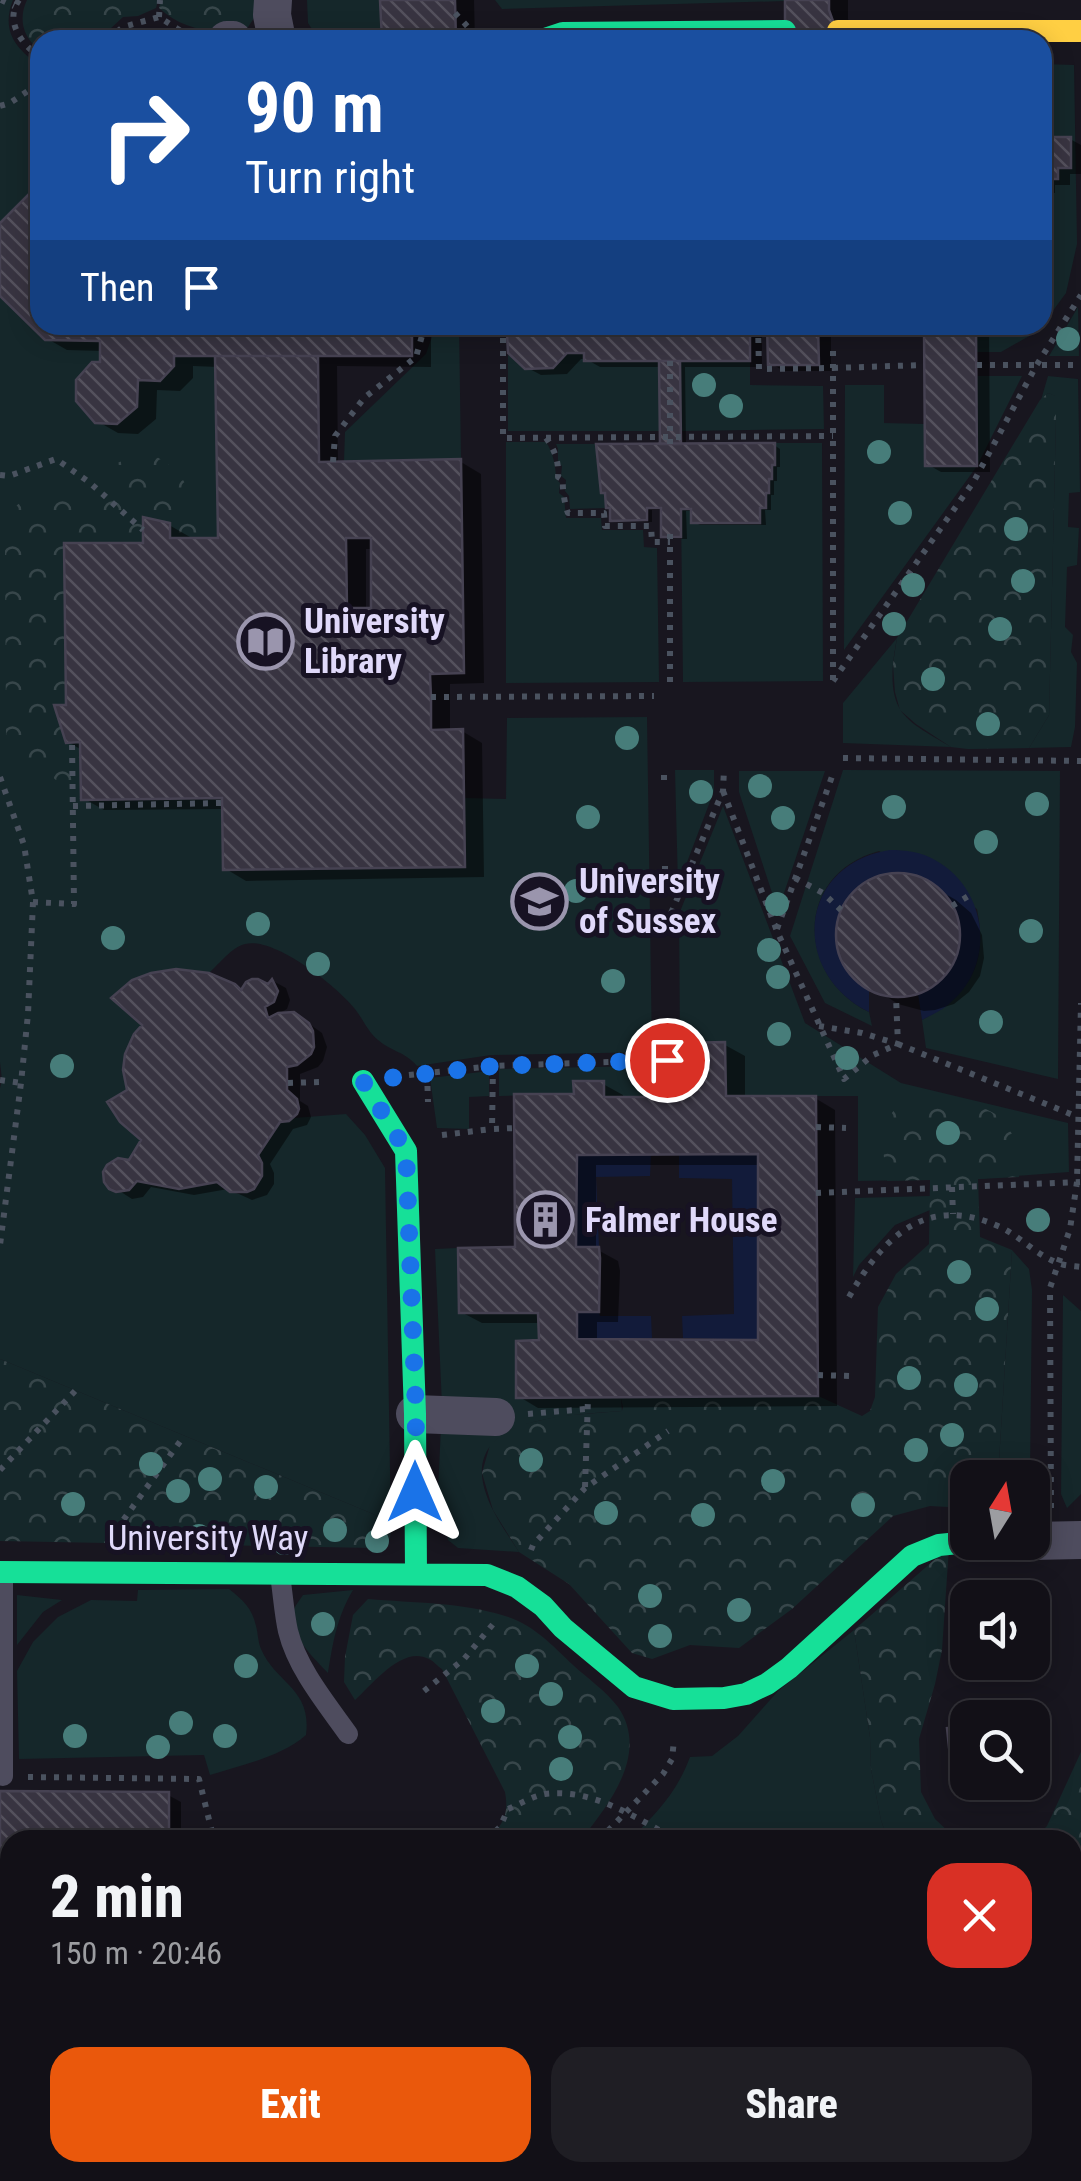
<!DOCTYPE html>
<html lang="en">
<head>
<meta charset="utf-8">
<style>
  body { margin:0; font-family:"Roboto Condensed",sans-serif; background:#1f1e24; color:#f1f3f6; height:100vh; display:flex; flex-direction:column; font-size:38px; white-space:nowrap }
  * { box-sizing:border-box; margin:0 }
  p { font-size:32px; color:#9c9da1 }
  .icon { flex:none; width:55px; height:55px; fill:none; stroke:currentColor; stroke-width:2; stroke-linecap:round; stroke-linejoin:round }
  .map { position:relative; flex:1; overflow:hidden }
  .side { position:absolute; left:0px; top:1830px; width:1082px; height:352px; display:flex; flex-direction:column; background:#121017; border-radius:30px 30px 0 0; box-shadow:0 5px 25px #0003,0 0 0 2px #313036 }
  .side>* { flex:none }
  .hud { position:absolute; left:30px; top:30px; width:1022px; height:305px; border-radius:30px; box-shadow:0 5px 25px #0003,0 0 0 2px #313036; background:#1a4fa0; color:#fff; overflow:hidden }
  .needle { width:65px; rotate:11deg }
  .controls { position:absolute; left:950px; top:1460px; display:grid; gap:20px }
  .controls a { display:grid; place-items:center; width:100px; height:100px; border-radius:20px; background:#121017; box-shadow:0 5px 25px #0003,0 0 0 2px #313036; font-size:50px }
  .pin { position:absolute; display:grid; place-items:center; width:85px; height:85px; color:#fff; margin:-42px; border:5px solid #fff; border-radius:50%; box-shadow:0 2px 10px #0007 }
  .me { position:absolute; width:110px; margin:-55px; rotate:0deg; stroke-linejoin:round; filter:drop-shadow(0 0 8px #0008) }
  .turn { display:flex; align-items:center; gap:35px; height:210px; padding:0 50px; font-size:45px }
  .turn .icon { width:130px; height:130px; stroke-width:2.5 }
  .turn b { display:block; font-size:70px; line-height:85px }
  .then { display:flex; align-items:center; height:95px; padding:0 50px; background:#0003; gap:20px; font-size:38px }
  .round { display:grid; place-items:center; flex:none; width:105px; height:105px; border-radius:30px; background:#1f1e24 }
  .summary { display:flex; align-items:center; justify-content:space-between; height:170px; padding:0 50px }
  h1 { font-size:60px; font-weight:800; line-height:75px }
  .action { display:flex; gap:20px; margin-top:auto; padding:20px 50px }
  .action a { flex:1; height:115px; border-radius:30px; background:#ea580c; color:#fff; font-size:40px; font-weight:800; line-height:115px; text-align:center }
  .action a+a { background:#1f1e24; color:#f1f3f6 }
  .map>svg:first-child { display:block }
  .green { fill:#15272a }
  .forest { fill:url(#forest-crowns) }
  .water { fill:#121b3a }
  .shadow { fill:#0007; fill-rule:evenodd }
  .building { fill:url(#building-back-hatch); stroke:#464252; stroke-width:2.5; fill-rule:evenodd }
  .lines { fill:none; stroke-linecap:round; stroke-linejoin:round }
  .path { stroke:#4a525f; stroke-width:6; stroke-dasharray:5 8; stroke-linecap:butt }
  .lane { stroke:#4e4c5e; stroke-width:20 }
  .street { stroke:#4e4c5e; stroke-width:38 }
  .fast { stroke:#16e098; stroke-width:22 }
  .slow { stroke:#ffcf43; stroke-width:22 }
  .tree { fill:#477d7a }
  .route { stroke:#1a73e8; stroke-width:18; stroke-dasharray:0 32.4 }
  .labels { text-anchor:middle; stroke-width:10; stroke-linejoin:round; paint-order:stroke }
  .poi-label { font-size:35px; font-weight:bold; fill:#e0d9fa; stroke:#171223; text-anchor:start }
  .street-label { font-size:35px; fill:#e0d9fa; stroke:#171223 }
</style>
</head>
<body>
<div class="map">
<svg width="1081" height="2181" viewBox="0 0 1081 2181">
  <defs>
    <pattern id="forest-crowns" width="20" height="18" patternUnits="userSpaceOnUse" patternTransform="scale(2.5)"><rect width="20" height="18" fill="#15272a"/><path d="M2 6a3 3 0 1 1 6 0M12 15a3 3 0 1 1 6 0" fill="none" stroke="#37464a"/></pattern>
    <pattern id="building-back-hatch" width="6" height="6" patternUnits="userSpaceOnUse" patternTransform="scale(2.5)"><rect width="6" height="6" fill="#383441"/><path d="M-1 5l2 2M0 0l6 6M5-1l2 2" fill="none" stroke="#54515d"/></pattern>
  </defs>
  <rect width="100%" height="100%" fill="#18161f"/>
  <path class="green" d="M0,0H13C1,30 15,49 40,65V183L0,223Z
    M307,0H380L382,40H319L308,23Z
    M495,0H785V1L502,9Z
    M1043,64L1074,65L1077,244L1066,293L1038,331L1001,352H977L976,325H1042L1043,179L1058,168L1071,167L1070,137H1043Z
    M0,296L45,340L100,341V362H92L76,380V402L96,423L138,380L174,356H215L218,538H170V523L143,517L65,543L54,706L66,743L80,742L81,800L222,798L224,870L464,867V798L506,799L507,718L647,717L652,1052L491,1055L417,1066C404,1051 392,1052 378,1040C368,1032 363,1019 355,1009C338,987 274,936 245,944C232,947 219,964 209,973C173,964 139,972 111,997L142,1025C125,1044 119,1065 127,1090L107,1102L120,1122L141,1140L129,1160L118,1158L107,1165L103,1178C110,1195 127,1197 137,1181L179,1189L217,1182C240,1208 273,1186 258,1155L280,1122L294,1118L346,1114L365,1135L385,1168L391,1532L386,1522L373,1514L0,1359V1088L2,1080L0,1062Z
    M1078,307L1079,356H1049Z
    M436,325H459L461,459L344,461L345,432L426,354Z
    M508,353L525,369L553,368L567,353H584L585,361H659L660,431H508Z
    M680,361H750V385L823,386L824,429L681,431Z
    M977,376H1022L977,466L844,650L845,385H884V423L924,424L925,466H976Z
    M1048,376L1078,379L1080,492L1069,493L1068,527L1079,528L1077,565L1067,567L1065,627L1073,635L1071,652L1077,663L1075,727L1071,747L1029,748L1049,715L1056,417L1055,396L1048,393L1041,400Z
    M506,442H546C553,452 556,467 556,479L560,483L559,493L564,497L566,518H601L602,530H643L644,547L657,548L659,682L506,683Z
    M775,443H822L823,681L683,682L681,509H691L692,523H760V508H766V493H769V479L772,478V465H775Z
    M556,444H596V460L598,461V475H601V492L605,493L606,508L570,509L569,496L565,491L566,480L561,476L562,466L558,463V449Z
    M897,638C893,659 888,689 900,709C909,725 935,737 951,747L843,743V703Z
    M675,770H714V791L678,886Z
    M843,770L1060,771L1058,1079L926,1048L922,1020C970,994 988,964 977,909L879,851C794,874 796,976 869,1012L872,1026L825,1003L790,936Z
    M739,771H825L778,911L739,792Z
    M723,806L805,1023L901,1083L1068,1123L1069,1172L977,1179L858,1181V1096H726L725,1043H680L679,914Z
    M644,1066V1073H651L652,1097H604L574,1081V1094L499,1096V1069Z
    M489,1071V1096L469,1097V1129L437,1128L430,1078Z
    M930,1196V1210L895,1225L859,1265L853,1277L855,1198Z
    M458,1248L459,1313H538L539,1340L516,1341V1398H621L622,1411C561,1416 444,1417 494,1512C501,1526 511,1539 519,1552L458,1548L448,1540L444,1513L437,1512L442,1405L435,1249Z
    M1012,1250L1029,1269L1032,1290L1030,1477L998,1478Z
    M1063,1295L1081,1311V1494L1067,1508L1061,1494Z
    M229,1589C243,1600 252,1608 256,1626C258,1633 258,1642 261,1649C276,1684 312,1688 306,1735C281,1757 241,1765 210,1775L204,1755L19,1759L17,1671L33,1642L58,1617L91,1600L137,1601L138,1590Z
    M353,1590C337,1617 333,1642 328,1673C313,1657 287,1634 294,1609C296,1604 300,1600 303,1595Z
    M17,1595L62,1600L43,1612L17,1645Z
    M854,1630L870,1737L871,1769L881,1820L888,1840H630C657,1812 676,1794 690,1757L712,1756L738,1736L778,1691Z"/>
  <path class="forest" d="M27,0H158L156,8L138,16L123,17L98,40H40V50C23,38 18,19 27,0Z
    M161,0H259L256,15L248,27C216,35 184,31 159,8Z
    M1048,393L1056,396V417L1049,715L1029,748L968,749L951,747L916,724L900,710L895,692L893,664L897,638L1040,400Z
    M154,455L177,470L218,538H170V523L143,517V543L64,544L66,705L54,706L66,743L80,742L81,800L6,740L5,548L9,511L24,500L92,497C112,464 113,458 154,455Z
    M937,1097C994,1108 1018,1112 1019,1177L978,1179L980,1237L1012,1250L998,1477L968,1478L967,1508L930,1506L893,1516L792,1609L739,1648L690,1645L652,1659L632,1653L569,1584L519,1552L493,1510L482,1473L490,1445L500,1436L520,1425L560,1416L622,1411L623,1407L621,1398L818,1396L862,1416L870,1411L875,1397L878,1307L896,1274L929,1244L930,1180L887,1181C884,1157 875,1116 904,1104C914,1100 927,1099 937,1097Z
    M0,1359L373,1514C382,1520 393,1525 390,1538L375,1548L0,1541Z
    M949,1547L942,1650L935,1684L919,1739L921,1792L935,1819L953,1836L962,1840H888L881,1820L871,1769L870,1737L854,1630Z
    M368,1599C413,1603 461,1602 505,1616C533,1624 552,1645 573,1665C587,1678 606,1691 618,1707C649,1752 611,1802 583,1837L579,1840H486C504,1826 509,1813 505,1792L442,1669C437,1666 434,1661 429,1659C402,1645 373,1684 355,1700L344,1682L345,1657L353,1615Z
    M1081,1752V1911L1073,1913L1072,1840H1033L1047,1826Z
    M1081,1957V2101H1073V1958Z
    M10,1961V2147L0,2151V1962Z"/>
  <path class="water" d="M890,850C906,850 921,852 935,860C988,889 997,965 949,1004C941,1011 931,1015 922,1020L918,994C940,984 957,966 959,941C961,923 954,904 941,891C876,829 787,940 869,990V1012C789,972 798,864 890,850Z
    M679,1154H758V1340L683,1338L682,1316L734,1314L732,1179L679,1178Z
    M577,1155H651L650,1176L596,1177L599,1247H576Z
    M577,1312H599L600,1316H651L652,1338L577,1339Z"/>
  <path class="shadow" d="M383,0H474L475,40H384Z
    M787,0H848V19L857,40H788Z
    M1042,139H1070L1081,145V174H1070V185H1055V193H1042Z
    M40,186V325H431V367L337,366L338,464L461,462L481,474L484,683L450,684V732L462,731L482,743L484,877L246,881L226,869L225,809L104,810L83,798L82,750L68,742L69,708L146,545L169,525L190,537V540H220L218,367L193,366V378L180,391L157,390L156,419L138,434L118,433L97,421L102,351L67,350L46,338L0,293V227ZM366,549H373L374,611H366Z
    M518,325H831V371H784L770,363V330H762V367H685L686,446L774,445L780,449V467H777V481H774V495H771V510H765L766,525H700L694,522V511H686L687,539H669L664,536L663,510H652V522H619L613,519L663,447L662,367H600L586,359H581L567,374L541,375L526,367Z
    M926,325H989L990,472H941L927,464Z
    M900,876L928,884L956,900L971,913L982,935L984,958L980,976L969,992L954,1004L935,1010L924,1011L898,1004L855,976L844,960L839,930L844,911L855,894L871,882Z
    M273,981L286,988L290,1000L287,1009L276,1015L308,1023L322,1033L327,1047L323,1061L318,1067L300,1074V1101L308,1106L311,1117L307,1125L293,1129L270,1164L274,1173V1184L267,1195L252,1200L228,1189L194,1195L151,1187L143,1197L132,1199L118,1190L144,1139L130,1092L243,991L268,988Z
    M725,1045L745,1056V1099L815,1098L835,1110L837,1406L538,1408L518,1396L541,1343V1323H482L461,1312L518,1250L576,1096L603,1084L623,1095V1100H683ZM596,1165H761V1342H597V1322H618L620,1271L618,1261L596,1249Z
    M968,1729V1763H966L952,1755Z
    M0,1794L168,1795L181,1802V1840H10V1939H0Z"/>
  <path class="building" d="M380,0H455L456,40H382Z
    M785,0H829V10L838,35L785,36Z
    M1042,137H1071V168H1058V179H1042Z
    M40,183V325H412V356H174V366L160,381L138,380L137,407L117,424L95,423L76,401V380L92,362H100V341L45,340L0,296V223Z
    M515,325H750V361H584V353H567L553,368L525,369L508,353L507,334Z
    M767,325H818L819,365H768Z
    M924,325H976L977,466H925Z
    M215,356H318L319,462L461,459L464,673L430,674L431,697V730L463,729L465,867L223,870L222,798L81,800L80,742L66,743L54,705H66L64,543H143V517L170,523V538H218ZM346,538H371V608H347Z
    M659,361H680L681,444H660Z
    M775,443V465H772V479H769V493H766V508H760V523H691V509H681V537H661V508H647V520L610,521V508H606L605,493H601L596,444Z
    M836 935a62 62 0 1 1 124 0a62 62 0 1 1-124 0Z
    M176,969L209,973L235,984L241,990L246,982L252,979H258L268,984L272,979L278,991L274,1002L265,1007L268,1018L278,1013L294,1012L309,1023L313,1031L314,1047L311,1054L297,1065L287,1067V1090L297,1099L299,1109L297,1114L289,1121L280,1122L258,1155L262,1163V1176L254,1189L247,1192H230L217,1182L179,1189L137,1181L129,1190L116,1192L109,1189L104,1182L103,1172L107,1165L118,1158L129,1160L141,1140L120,1122L107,1102L127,1090L123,1070L125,1054L134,1034L142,1025L111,998L132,980L151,973Z
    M725,1042L726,1096H816L818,1396L516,1398V1341L539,1340L538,1313H459L458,1248L515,1247L514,1094H574L573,1081H604V1097H681L680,1043ZM758,1154V1340L577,1339V1312H599L600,1258L599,1247H576L577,1155Z
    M968,1726V1756L950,1757L947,1728Z
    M0,1791L169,1792V1840H10V1933H0Z"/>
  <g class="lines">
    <path class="path" d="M1,0L14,6
      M19,0C4,21 22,45 40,57
      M455,13L480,40
      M159,17L160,0
      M107,40L123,27L159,17L193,39
      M0,106L10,103L40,83
      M503,325V438L833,436
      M758,325L759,369L833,368V351
      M670,361V444
      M977,365H1081
      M546,438C555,450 559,462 558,477L563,480C562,488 565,506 568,513H604L605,526H651L652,542H670
      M333,462L335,436L364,398L416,357L425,325
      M0,475L9,476L56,459L89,482L143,530
      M833,680V368L923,365
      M833,681L974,481L1036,366L1081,295
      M670,682V527
      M431,697L654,696
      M843,758L1081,761
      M0,777L24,845L33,902L28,1014L21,1083L0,1245
      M664,780V771
      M723,791L777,931L844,1079L873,1055L898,1044L1078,1117
      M73,806L222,803
      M665,866V877
      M795,878L823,893L841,910
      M33,902L74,904L72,742
      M952,906L970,895
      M666,925L723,791L724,769
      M777,929L834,771
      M819,1026L862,1033L898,1044L896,997
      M493,1066L492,1129L515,1128
      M427,1073L428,1102
      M409,1075L493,1066L667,1060
      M0,1080L21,1083
      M288,1083L322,1082
      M816,1127L846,1128
      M442,1135L492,1129
      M952,1187L953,1214
      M816,1193L1080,1182
      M849,1297C883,1237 926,1194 998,1226C1019,1235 1036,1255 1058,1263C1065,1266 1074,1266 1081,1267
      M818,1375L850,1376
      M528,1414L586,1409
      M0,1470L75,1391
      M585,1487L588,1398
      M1051,1508L1050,1288L1070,1229L1077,1182L1081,1003
      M116,1530L184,1436
      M531,1550L533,1545L585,1488L668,1431
      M424,1691L464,1659L494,1623
      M28,1777L199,1779L214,1840
      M486,1840L500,1827L508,1809C520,1804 533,1796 545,1794C593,1788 636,1818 677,1840
      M599,1840L663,1774L672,1759L674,1740
      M1072,1924L1081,1922
      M0,1949H10
      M1072,2148H1081
      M0,2164L10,2161"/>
    <path class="lane" d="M280,1575C283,1594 284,1613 288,1631C297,1668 326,1703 348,1734
      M3,1776V1574"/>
    <path class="street" d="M273,0L272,15L277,40
      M227,40H233
      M415,1414L496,1417
      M1032,1541L1081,1540"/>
    <path class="fast" d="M542,40L563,33L785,31
      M363,1081L406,1151L415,1414L416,1574
      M0,1572L487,1575L517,1587L543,1606L563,1628L634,1687L673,1699L724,1698L746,1694L767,1684L789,1668L912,1556L939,1545L968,1542"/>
    <path class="slow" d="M838,31H1081"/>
  </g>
  <g class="tree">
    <circle cx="1068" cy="339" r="12"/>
    <circle cx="704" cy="385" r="12"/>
    <circle cx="731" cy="406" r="12"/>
    <circle cx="879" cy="452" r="12"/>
    <circle cx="900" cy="513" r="12"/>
    <circle cx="1016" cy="529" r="12"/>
    <circle cx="1023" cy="581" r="12"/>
    <circle cx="913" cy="585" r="12"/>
    <circle cx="894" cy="624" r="12"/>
    <circle cx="1000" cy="629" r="12"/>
    <circle cx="933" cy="679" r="12"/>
    <circle cx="988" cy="724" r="12"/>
    <circle cx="627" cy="738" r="12"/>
    <circle cx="760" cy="786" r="12"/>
    <circle cx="701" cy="792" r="12"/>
    <circle cx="1037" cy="804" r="12"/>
    <circle cx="894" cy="807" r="12"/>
    <circle cx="588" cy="817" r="12"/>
    <circle cx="783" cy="818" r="12"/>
    <circle cx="986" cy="842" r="12"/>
    <circle cx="576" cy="891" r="12"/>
    <circle cx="777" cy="904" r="12"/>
    <circle cx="258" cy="924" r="12"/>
    <circle cx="1031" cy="931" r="12"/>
    <circle cx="113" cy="938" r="12"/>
    <circle cx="769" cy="950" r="12"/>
    <circle cx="318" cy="964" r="12"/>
    <circle cx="778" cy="977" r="12"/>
    <circle cx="613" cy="981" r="12"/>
    <circle cx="991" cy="1022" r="12"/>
    <circle cx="779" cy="1034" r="12"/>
    <circle cx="847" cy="1058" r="12"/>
    <circle cx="62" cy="1066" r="12"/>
    <circle cx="948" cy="1133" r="12"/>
    <circle cx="1038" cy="1220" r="12"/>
    <circle cx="959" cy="1272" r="12"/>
    <circle cx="987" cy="1309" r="12"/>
    <circle cx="909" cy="1378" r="12"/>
    <circle cx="966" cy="1385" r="12"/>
    <circle cx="952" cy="1435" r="12"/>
    <circle cx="916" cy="1450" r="12"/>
    <circle cx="531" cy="1460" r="12"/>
    <circle cx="151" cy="1464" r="12"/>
    <circle cx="210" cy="1479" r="12"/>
    <circle cx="773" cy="1481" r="12"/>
    <circle cx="266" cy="1487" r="12"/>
    <circle cx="178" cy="1491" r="12"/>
    <circle cx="73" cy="1504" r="12"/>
    <circle cx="863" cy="1505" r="12"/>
    <circle cx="606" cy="1513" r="12"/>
    <circle cx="703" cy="1515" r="12"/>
    <circle cx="335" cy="1530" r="12"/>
    <circle cx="199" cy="1536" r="12"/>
    <circle cx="377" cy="1541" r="12"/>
    <circle cx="284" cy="1543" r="12"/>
    <circle cx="650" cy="1596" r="12"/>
    <circle cx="739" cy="1610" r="12"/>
    <circle cx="323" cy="1624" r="12"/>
    <circle cx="660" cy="1636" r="12"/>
    <circle cx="246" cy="1666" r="12"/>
    <circle cx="527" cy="1666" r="12"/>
    <circle cx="551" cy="1694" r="12"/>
    <circle cx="493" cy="1711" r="12"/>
    <circle cx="181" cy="1723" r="12"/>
    <circle cx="75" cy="1736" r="12"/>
    <circle cx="225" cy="1736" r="12"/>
    <circle cx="570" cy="1737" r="12"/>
    <circle cx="158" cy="1747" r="12"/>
    <circle cx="561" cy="1769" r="12"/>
  </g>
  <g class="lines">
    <path class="route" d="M415,1492L416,1414L406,1151L363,1081L493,1066L667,1060"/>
  </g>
  <defs>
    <symbol id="library-ring" viewBox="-11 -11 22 22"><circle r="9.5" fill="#171223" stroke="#9a95ad" stroke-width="1.5"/><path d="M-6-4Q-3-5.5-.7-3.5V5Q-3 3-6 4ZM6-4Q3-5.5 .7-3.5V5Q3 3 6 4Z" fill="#9a95ad"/></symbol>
    <symbol id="university-ring" viewBox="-11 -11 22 22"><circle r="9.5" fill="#171223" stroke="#9a95ad" stroke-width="1.5"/><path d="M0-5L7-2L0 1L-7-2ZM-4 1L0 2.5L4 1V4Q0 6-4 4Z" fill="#9a95ad"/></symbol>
    <symbol id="building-ring" viewBox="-11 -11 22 22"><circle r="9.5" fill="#171223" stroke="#9a95ad" stroke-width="1.5"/><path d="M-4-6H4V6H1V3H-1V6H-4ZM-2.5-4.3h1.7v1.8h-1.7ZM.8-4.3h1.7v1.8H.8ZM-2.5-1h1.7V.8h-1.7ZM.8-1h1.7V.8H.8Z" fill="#9a95ad"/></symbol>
  </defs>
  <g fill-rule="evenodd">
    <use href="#library-ring" x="234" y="610" width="63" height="63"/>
    <use href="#university-ring" x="508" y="870" width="63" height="63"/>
    <use href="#building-ring" x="514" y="1188" width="63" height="63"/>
  </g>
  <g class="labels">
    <g class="poi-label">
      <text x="304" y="633">University<tspan x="304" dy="40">Library</tspan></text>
      <text x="579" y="893">University<tspan x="579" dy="40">of Sussex</tspan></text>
      <text x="585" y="1232">Falmer House</text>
    </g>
    <g class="street-label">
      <text x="208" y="1550">University Way</text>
    </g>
  </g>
</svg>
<div class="controls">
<a><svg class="needle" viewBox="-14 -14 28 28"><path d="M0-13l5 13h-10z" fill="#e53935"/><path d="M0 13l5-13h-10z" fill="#9c9da1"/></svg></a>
<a><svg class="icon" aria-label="sound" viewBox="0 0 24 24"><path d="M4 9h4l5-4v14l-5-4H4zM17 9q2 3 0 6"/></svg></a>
<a><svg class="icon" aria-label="search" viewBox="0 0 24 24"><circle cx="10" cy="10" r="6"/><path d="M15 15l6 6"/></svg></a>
</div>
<div class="pin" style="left:667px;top:1060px;background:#d93025"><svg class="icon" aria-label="arrive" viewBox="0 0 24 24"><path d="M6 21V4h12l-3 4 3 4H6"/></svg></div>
<svg class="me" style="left:415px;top:1492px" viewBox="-20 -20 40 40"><path d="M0-17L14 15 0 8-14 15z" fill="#1a73e8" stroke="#fff" stroke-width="4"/></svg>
<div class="hud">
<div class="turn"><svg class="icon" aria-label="right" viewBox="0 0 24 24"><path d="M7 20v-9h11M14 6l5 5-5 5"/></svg><div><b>90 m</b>Turn right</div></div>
<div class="then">Then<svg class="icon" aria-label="arrive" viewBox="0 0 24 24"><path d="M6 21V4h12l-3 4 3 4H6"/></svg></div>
</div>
<section class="side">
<div class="summary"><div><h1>2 min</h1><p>150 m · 20:46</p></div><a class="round" style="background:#d93025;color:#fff"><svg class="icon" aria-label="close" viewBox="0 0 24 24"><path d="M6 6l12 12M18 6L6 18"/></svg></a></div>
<div class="action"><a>Exit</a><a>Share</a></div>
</section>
</div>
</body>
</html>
